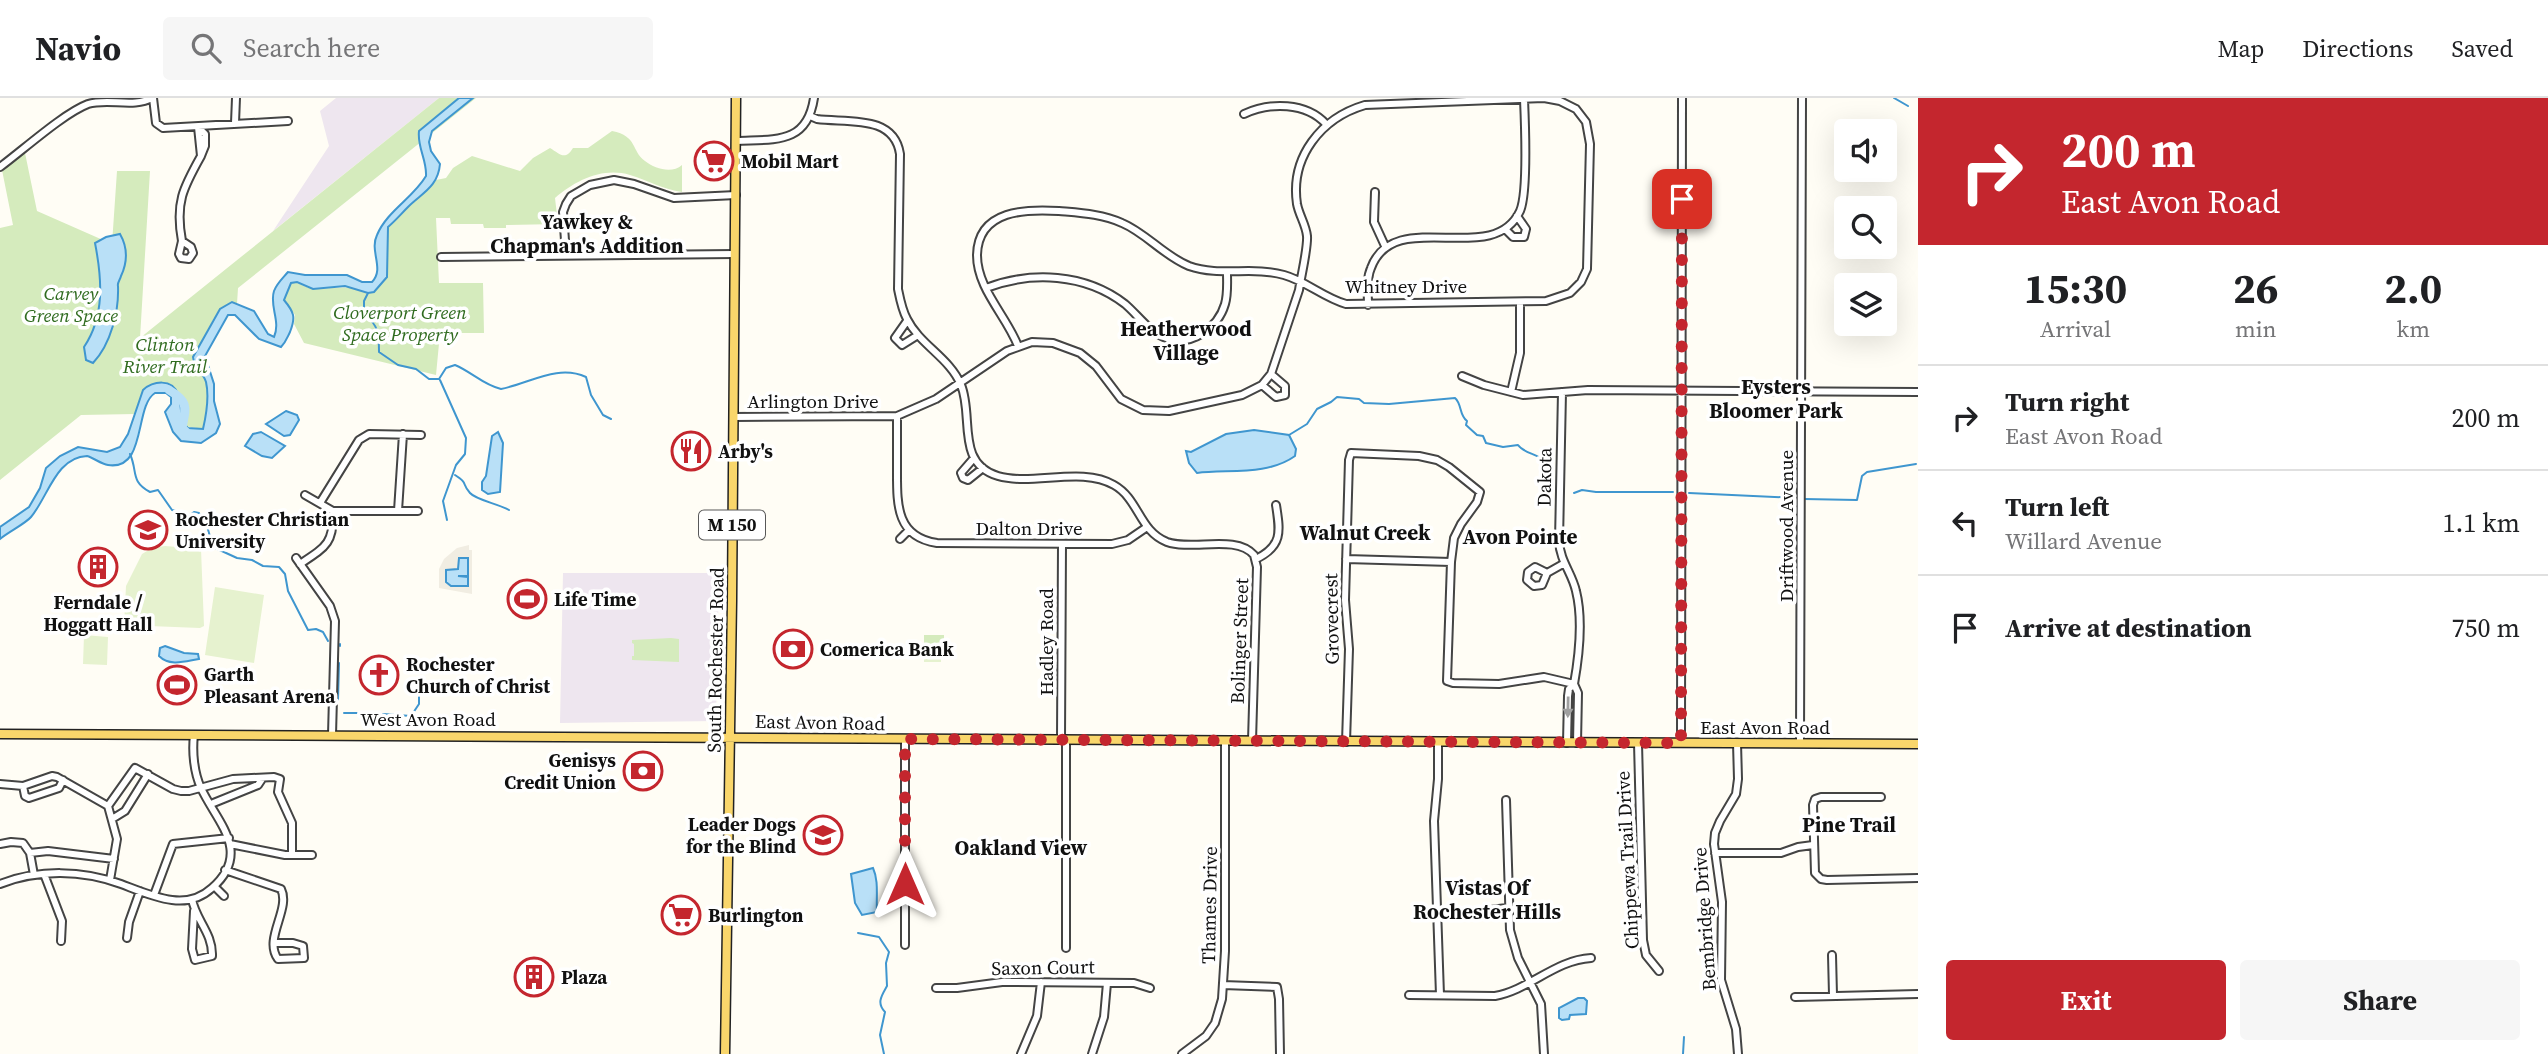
<!DOCTYPE html>
<html lang="en">
<head>
<meta charset="utf-8">
<style>
  body { margin:0; font-family:"Source Serif 4",serif; background:#f6f6f6; color:#202124; height:100vh; display:flex; flex-direction:column; font-size:26px; white-space:nowrap }
  * { box-sizing:border-box; margin:0 }
  p { font-size:23px; color:#757577 }
  .icon { flex:none; width:38px; height:38px; fill:none; stroke:currentColor; stroke-width:2; stroke-linecap:round; stroke-linejoin:round }
  .map { position:relative; flex:1; overflow:hidden }
  .drawer { display:flex; flex-direction:column; background:#fff; width:630px }
  .drawer>* { flex:none }
  .guide { background:#c4262e; color:#fff; overflow:hidden }
  .tools { position:absolute; left:1834px; top:21px; display:grid; gap:14px }
  .tools a { display:grid; place-items:center; width:63px; height:63px; border-radius:7px; background:#fff; box-shadow:0 7px 28px #0002; font-size:35px }
  .pin { position:absolute; display:grid; place-items:center; width:60px; height:60px; color:#fff; margin:-30px; border-radius:14px; box-shadow:0 4px 10px #0006 }
  .me { position:absolute; width:77px; margin:-38px; rotate:0deg; stroke-linejoin:round; filter:drop-shadow(0 0 5px #0008) }
  .turn { display:flex; align-items:center; gap:24px; height:147px; padding:0 28px; font-size:32px }
  .turn .icon { width:91px; height:91px; stroke-width:2.5 }
  .turn b { display:block; font-size:49px; line-height:60px }
  .eta { display:flex; justify-content:space-evenly; align-items:center; height:119px; text-align:center }
  .eta b { font-size:42px; font-weight:700; line-height:49px }
  .primary-button { display:flex; gap:14px; margin-top:auto; padding:14px 28px }
  .primary-button a { flex:1; height:80px; border-radius:7px; background:#c4262e; color:#fff; font-size:28px; font-weight:700; line-height:80px; text-align:center }
  .primary-button a+a { background:#f6f6f6; color:#202124 }
  ul { padding:0; list-style:none }
  li { display:flex; align-items:center; gap:21px; height:105px; padding:0 28px; border-top:2px solid #e0e0e0 }
  li div { flex:1 }
  li b { display:block; font-size:26px }
  li em { font-style:normal }
  header { display:flex; align-items:center; gap:42px; box-sizing:border-box; height:98px; padding:0 35px; background:#fff; border-bottom:2px solid #e0e0e0 }
  header strong { font-size:33px }
  nav { display:flex; gap:38px; margin-inline-start:auto; font-size:24px }
  .search { width:490px; height:63px; background:#f6f6f6; display:flex; align-items:center; gap:18px; box-sizing:border-box; padding:0 24px; border-radius:7px; color:#757577; font-size:26px }
  main { display:flex; flex:1; min-height:0 }
  .map>svg:first-child { display:block }
  .industrial { fill:#eee6ef }
  .green { fill:#d5ebbd }
  .pitch { fill:#e6f2cf }
  .plaza { fill:#f1ede2 }
  .water { fill:#b9e0f7; stroke:#3f96cf; stroke-width:2 }
  .lines { fill:none; stroke-linecap:round; stroke-linejoin:round }
  .stream { stroke:#3f96cf; stroke-width:2 }
  .river { stroke:#b9e0f7; stroke-width:9 }
  .minor-casing { stroke:#444; stroke-width:10 }
  .major-casing { stroke:#222; stroke-width:11 }
  .minor { stroke:#fff; stroke-width:6 }
  .major { stroke:#f9d66b; stroke-width:8 }
  .oneway { fill:#a0a0a0 }
  .route { stroke:#c4262e; stroke-width:12; stroke-dasharray:0 21.6 }
  .labels { text-anchor:middle; stroke-width:7; stroke-linejoin:round; paint-order:stroke }
  .shield { fill:#fff; stroke:#585858; stroke-width:2 }
  .shield-label { font-size:18px; font-weight:bold; fill:#111 }
  .poi-label { font-size:19px; font-weight:bold; fill:#111; stroke:#fff; text-anchor:start }
  .street-label { font-size:19px; fill:#111; stroke:#fff }
  .park-label { font-size:19px; font-style:italic; fill:#2f6b1f; stroke:#fff }
  .neighbourhood-label { font-size:21px; font-weight:bold; fill:#111; stroke:#fff }
</style>
</head>
<body>
<header>
<strong>Navio</strong>
<div class="search"><svg class="icon" aria-label="search" viewBox="0 0 24 24"><circle cx="10" cy="10" r="6"/><path d="M15 15l6 6"/></svg>Search here</div>
<nav><a>Map</a><a>Directions</a><a>Saved</a></nav>
</header>
<main>
<div class="map">
<svg width="1918" height="956" viewBox="0 0 1918 956">
  <rect width="100%" height="100%" fill="#fffdf5"/>
  <path class="industrial" d="M336,0H439L273,133L329,48L320,13Z
    M563,475H719L716,623L560,625Z"/>
  <path class="green" d="M439,0H476L238,190L237,206L232,204L214,220L193,259C194,269 203,274 206,284C209,297 206,318 203,331L184,328C175,310 187,295 164,285L143,292L135,316L81,317L0,382V130L13,127L2,72L25,55L37,113L112,146L117,73H150L140,240Z
    M612,33C638,38 631,53 645,63C655,71 672,76 682,67V94C663,91 649,83 630,77C603,69 576,82 555,100L558,126L506,127V130H484L483,126H451L450,120H436L439,185H483L484,235H440L436,277L304,245L294,226L295,217L284,202L291,185C300,183 304,190 312,190C335,192 344,185 368,195L387,179L388,129L436,82L446,80L453,70L472,58L520,73L533,60L550,50C560,56 565,63 573,50H588Z
    M924,537H944V550H924Z
    M671,540L679,541V564L632,562V558H634V546L632,545V542Z"/>
  <path class="pitch" d="M165,448L201,451L204,528L200,530L124,527L126,488L142,456L152,450Z
    M215,489L264,497L254,565L205,557Z
    M84,537L108,539L107,567L83,566Z
    M924,552H941V564H924Z"/>
  <path class="plaza" d="M469,447V452H472V496L439,490V471L444,461L457,450Z"/>
  <path class="water" d="M459,0H473L432,33L429,44L431,53L440,66C438,89 422,95 408,109C401,116 395,123 388,129L387,179L374,194L368,195L345,188L313,191L297,184L291,185L284,202C294,214 296,219 290,234C287,240 286,244 281,249L259,241L235,217H228L205,258L214,286V303L220,326L216,335L201,345L181,343L173,334L165,314L171,306V299L166,295H155C134,308 147,373 108,367C101,366 94,360 87,358C56,359 48,399 31,419C25,426 8,434 0,441V429L29,409L40,390L46,370L60,358L78,349L107,354L120,349L128,336L143,292C153,283 172,280 178,296C182,305 180,316 183,325L188,330L203,331C206,318 209,297 206,284C203,274 194,270 193,259L220,211L232,204L254,213L268,236L274,239C281,223 269,208 274,193C277,185 283,180 288,174L305,177H347L362,184H372C385,171 369,153 377,137C387,113 413,100 426,78C427,62 417,49 419,33Z
    M120,136C128,150 128,163 121,178C120,182 117,185 118,188C119,213 111,246 93,265L86,262L84,249C105,218 102,181 95,145L106,139Z
    M286,313L297,317L299,322L290,337L284,338L266,326Z
    M1254,332L1289,337L1296,351L1295,358C1267,378 1228,371 1197,375L1189,365L1186,353L1191,354L1226,336Z
    M261,334L285,348L272,360L262,358L245,348L253,336Z
    M498,334L503,345L500,394L488,396L482,392V384L486,378L492,338Z
    M459,460H468V478H458L468,479V488H451L446,484V472L458,471Z
    M165,548L184,555L198,556L199,561C186,563 170,569 159,558L160,550Z
    M873,770C879,783 876,799 877,814L862,817L855,805L851,776Z
    M1578,900H1584L1587,903L1586,916L1570,917L1569,921L1562,922L1559,920V910Z"/>
  <g class="lines">
    <path class="stream" d="M1894,0L1908,8
      M368,195L364,203V217C379,226 379,238 379,254L398,267L416,271L429,281H438
      M439,281L446,270L455,267C472,274 483,287 501,291C530,285 558,266 586,279L591,297L603,317L611,321
      M440,282L466,340L465,356L456,367L443,403L447,422
      M1289,337L1307,326L1317,311L1331,304L1337,299L1359,301L1364,305L1389,306L1455,300C1462,306 1459,317 1467,323L1466,327L1477,337L1483,338L1486,345L1503,349L1518,347C1525,357 1541,355 1546,367C1548,372 1546,379 1548,383
      M130,356C138,374 130,383 150,394L158,392L172,412L190,417L194,414L199,415L207,428L213,449L237,460L252,462L263,468L279,469L285,476L288,493L308,532L316,531L323,534L328,543
      M455,377C469,386 461,385 470,395C476,402 499,406 509,412
      M1574,395L1582,392L1596,394H1673
      M1689,395L1798,400
      M1804,401L1857,402L1862,378L1867,374L1916,366
      M340,546V548
      M338,602L339,565
      M344,615H371
      M383,616L411,618L419,606V599
      M858,835L879,839L889,854L886,865L887,888C882,897 876,905 885,914L880,937L884,956
      M1683,956L1684,939"/>
    <path class="river" d="M169,292C189,304 186,309 182,330L186,334"/>
    <defs>
      <path id="minor" d="M153,0L156,25L163,30L288,23
        M1244,16C1270,4 1306,4 1326,26
        M810,18L817,21C847,25 894,16 900,56L898,191C900,201 902,212 907,221C920,247 950,260 961,287C974,318 955,365 998,378C1033,388 1082,368 1114,387C1139,401 1139,433 1167,444C1192,453 1236,436 1254,457L1257,469L1252,643
        M235,25L236,0
        M198,29L205,36V48L201,58Z
        M736,43C774,41 807,47 814,0
        M0,69C23,52 64,15 88,6C108,0 134,10 152,0
        M1375,94L1374,124L1385,148
        M1505,131L1513,139H1524L1526,131L1517,118
        M182,143L179,156L181,160L189,161L193,155L191,149L182,143C175,105 183,90 201,58
        M566,157L563,114L566,106L571,98L590,87L614,82L634,86L674,100L736,97
        M441,159L735,156
        M986,190C1031,173 1085,175 1125,206C1138,217 1149,234 1166,240C1191,249 1218,230 1225,206C1228,196 1227,185 1227,174
        M1368,207C1368,195 1366,181 1371,170C1394,107 1493,171 1520,113C1528,95 1525,24 1524,1
        M907,223L895,240L902,247L918,237
        M1462,278L1484,287L1523,297L1588,292L1918,294
        M1262,287L1276,299L1285,297V288L1271,276
        M1511,294L1520,255V204
        M897,318C897,336 897,355 897,373C897,406 896,439 937,445L1112,446L1128,442L1147,429
        M733,319L897,318L936,301L1007,253L1032,244L1053,245L1080,255L1096,268L1121,301L1143,312L1169,313L1242,297L1262,287L1271,276L1299,192C1301,178 1308,150 1307,138C1306,127 1299,117 1297,106C1290,59 1321,20 1365,7L1544,0L1560,3L1576,11L1586,24L1590,46L1587,171L1581,184L1570,195L1546,203L1346,206C1324,200 1306,183 1284,177C1253,168 1220,179 1189,168C1164,158 1146,135 1122,125C1102,116 1081,115 1059,113C1027,111 978,111 977,157C977,191 1006,217 1018,248
        M974,360L961,375L963,380L968,382L983,370
        M305,397L333,413H418
        M320,405L359,342L369,336L421,337
        M398,413L403,336
        M900,441L909,432
        M296,460L330,508L335,523L332,637
        M1256,461C1283,448 1280,433 1276,407
        M1346,461L1451,464
        M300,466C326,449 334,445 333,413
        M1547,475L1542,487L1534,488L1527,482L1528,474L1535,469L1547,475L1563,466
        M1061,641L1062,446
        M1346,644L1349,551L1345,502L1349,362L1351,355L1419,358L1437,362L1449,369L1480,394L1477,404L1461,426L1454,440L1451,464L1447,583L1453,585L1499,586L1544,579L1574,586C1579,558 1583,521 1576,493C1572,475 1560,463 1559,443L1562,294
        M1438,644V681L1434,723L1440,897
        M1681,644L1682,0
        M1567,645L1568,598L1569,591L1574,586L1578,595L1577,645
        M1638,645L1643,842L1646,857L1659,873
        M1737,645L1738,681L1736,696L1720,723L1715,735L1714,746L1722,804L1721,882L1736,931L1738,956
        M1800,645L1802,0
        M0,686L23,688L52,678L57,679L108,708
        M23,688L25,698L29,700L59,690L63,682
        M1881,699H1821L1815,701L1813,707L1815,775L1821,781L1827,782L1918,780
        M1506,702L1510,832L1518,860L1541,906L1544,956
        M211,706L258,687L262,681
        M108,708L135,670L173,691L181,693H189L233,681L274,679L280,681L278,694L292,725V757
        M108,708L117,741L110,782
        M112,721L125,713L148,676
        M0,746L11,744L23,745L30,755L34,777
        M230,746L285,757H312
        M30,755L48,753L114,761
        M1715,755H1781L1798,749L1813,747
        M225,772L281,791C291,811 263,841 278,861L304,860L303,848L293,845H275
        M44,776L62,823L61,843
        M0,786C39,771 82,772 121,786C137,792 155,800 172,802C187,804 201,800 212,790C253,754 216,723 201,690C194,675 192,654 194,637
        M214,788L224,798
        M154,797L173,746L229,740
        M192,801C195,821 213,835 212,858L195,862L192,851L194,813
        M1437,819C1462,819 1484,811 1509,810
        M127,840L129,824L140,793
        M905,847V641
        M1066,850V641
        M1832,857L1833,897
        M1223,887L1277,889L1279,901L1280,956
        M936,890H957L1002,884L1134,885L1150,890
        M1409,897L1495,898C1529,892 1555,862 1591,860
        M1795,899L1918,896
        M1021,956L1037,918L1041,884
        M1092,956L1104,919L1107,885
        M1182,956L1206,938L1215,925L1222,901L1225,853V643"/>
      <path id="major" d="M0,636L1918,646
        M725,956L732,503L736,0"/>
    </defs>
    <use href="#minor" class="minor-casing"/>
    <use href="#major" class="major-casing"/>
    <use href="#minor" class="minor"/>
    <use href="#major" class="major"/>
  </g>
  <defs><path id="oneway-solid" d="M-6-.8H1V-3.2L6.5 0L1 3.2V.8H-6Z" transform="scale(1.75)"/></defs>
  <use class="oneway" href="#oneway-solid" transform="translate(1568 609) rotate(91)"/>
  <g class="lines">
    <path class="route" d="M905,786V641L1681,645L1682,101"/>
  </g>
  <defs>
    <symbol id="supermarket-ring" viewBox="-11 -11 22 22"><circle r="9.5" fill="#fff" stroke="#c4262e" stroke-width="1.5"/><path d="M-6-5.5h2.5l.6 2H6L4.5 2H-2.5L-4.4-4H-6ZM-1.5 3.2a1.3 1.3 0 1 0 .1 0ZM3 3.2a1.3 1.3 0 1 0 .1 0Z" fill="#c4262e"/></symbol>
    <symbol id="restaurant-ring" viewBox="-11 -11 22 22"><circle r="9.5" fill="#fff" stroke="#c4262e" stroke-width="1.5"/><path d="M-5-6h1v4h1v-4h1v4h1v-4h1v5L-1.5 .5V6h-2V.5L-5-1ZM5-6V6H3V1.5H1.5Q1.5-4 5-6Z" fill="#c4262e"/></symbol>
    <symbol id="university-ring" viewBox="-11 -11 22 22"><circle r="9.5" fill="#fff" stroke="#c4262e" stroke-width="1.5"/><path d="M0-5L7-2L0 1L-7-2ZM-4 1L0 2.5L4 1V4Q0 6-4 4Z" fill="#c4262e"/></symbol>
    <symbol id="building-ring" viewBox="-11 -11 22 22"><circle r="9.5" fill="#fff" stroke="#c4262e" stroke-width="1.5"/><path d="M-4-6H4V6H1V3H-1V6H-4ZM-2.5-4.3h1.7v1.8h-1.7ZM.8-4.3h1.7v1.8H.8ZM-2.5-1h1.7V.8h-1.7ZM.8-1h1.7V.8H.8Z" fill="#c4262e"/></symbol>
    <symbol id="stadium-ring" viewBox="-11 -11 22 22"><circle r="9.5" fill="#fff" stroke="#c4262e" stroke-width="1.5"/><path d="M0-5a6.5 5 0 1 0 0 10a6.5 5 0 1 0 0-10ZM-3.5-1.8h7v3.6h-7Z" fill="#c4262e"/></symbol>
    <symbol id="bank-ring" viewBox="-11 -11 22 22"><circle r="9.5" fill="#fff" stroke="#c4262e" stroke-width="1.5"/><path d="M-6-4H6V4H-6ZM0-2.3a2.3 2.3 0 1 0 0 4.6a2.3 2.3 0 1 0 0-4.6Z" fill="#c4262e"/></symbol>
    <symbol id="church-ring" viewBox="-11 -11 22 22"><circle r="9.5" fill="#fff" stroke="#c4262e" stroke-width="1.5"/><path d="M-1.2-6h2.4v3.5h3.3v2.4h-3.3V6h-2.4V-.1h-3.3v-2.4h3.3Z" fill="#c4262e"/></symbol>
    <symbol id="school-ring" viewBox="-11 -11 22 22"><circle r="9.5" fill="#fff" stroke="#c4262e" stroke-width="1.5"/><path d="M0-5L7-2L0 1L-7-2ZM-4 1L0 2.5L4 1V4Q0 6-4 4Z" fill="#c4262e"/></symbol>
  </defs>
  <g fill-rule="evenodd">
    <use href="#supermarket-ring" x="692" y="41" width="44" height="44"/>
    <use href="#restaurant-ring" x="669" y="331" width="44" height="44"/>
    <use href="#university-ring" x="126" y="410" width="44" height="44"/>
    <use href="#building-ring" x="76" y="447" width="44" height="44"/>
    <use href="#stadium-ring" x="505" y="479" width="44" height="44"/>
    <use href="#bank-ring" x="771" y="529" width="44" height="44"/>
    <use href="#church-ring" x="357" y="555" width="44" height="44"/>
    <use href="#stadium-ring" x="155" y="565" width="44" height="44"/>
    <use href="#bank-ring" x="621" y="651" width="44" height="44"/>
    <use href="#school-ring" x="801" y="715" width="44" height="44"/>
    <use href="#supermarket-ring" x="659" y="795" width="44" height="44"/>
    <use href="#building-ring" x="512" y="857" width="44" height="44"/>
  </g>
  <g class="labels">
    <rect class="shield" x="699" y="412.5" width="66" height="29" rx="5"/>
    <g class="shield-label">
      <text x="732" y="433">M 150</text>
    </g>
    <g class="poi-label">
      <text x="741" y="70">Mobil Mart</text>
      <text x="718" y="360">Arby's</text>
      <text x="175" y="428">Rochester Christian<tspan x="175" dy="22">University</tspan></text>
      <text x="554" y="508">Life Time</text>
      <text x="98" y="511" text-anchor="middle">Ferndale /<tspan x="98" dy="22">Hoggatt Hall</tspan></text>
      <text x="820" y="558">Comerica Bank</text>
      <text x="406" y="573">Rochester<tspan x="406" dy="22">Church of Christ</tspan></text>
      <text x="204" y="583">Garth<tspan x="204" dy="22">Pleasant Arena</tspan></text>
      <text x="616" y="669" text-anchor="end">Genisys<tspan x="616" dy="22">Credit Union</tspan></text>
      <text x="796" y="733" text-anchor="end">Leader Dogs<tspan x="796" dy="22">for the Blind</tspan></text>
      <text x="708" y="824">Burlington</text>
      <text x="561" y="886">Plaza</text>
    </g>
    <g class="street-label">
      <text x="1406" y="195">Whitney Drive</text>
      <text x="813" y="310">Arlington Drive</text>
      <text transform="translate(1544 379) rotate(-89)" y="7">Dakota</text>
      <text transform="translate(1786 428) rotate(-90)" y="7">Driftwood Avenue</text>
      <text x="1029" y="437">Dalton Drive</text>
      <text transform="translate(1331 521) rotate(-91)" y="7">Grovecrest</text>
      <text transform="translate(1239 543) rotate(-88)" y="7">Bolinger Street</text>
      <text transform="translate(1046 544) rotate(-90)" y="7">Hadley Road</text>
      <text transform="translate(715 562) rotate(-89)" y="7">South Rochester Road</text>
      <text x="428" y="628">West Avon Road</text>
      <text transform="translate(820 624) rotate(1)" y="7">East Avon Road</text>
      <text x="1765" y="636">East Avon Road</text>
      <text transform="translate(1627 762) rotate(-93)" y="7">Chippewa Trail Drive</text>
      <text transform="translate(1209 807) rotate(-89)" y="7">Thames Drive</text>
      <text transform="translate(1704 821) rotate(-94)" y="7">Bembridge Drive</text>
      <text transform="translate(1043 869) rotate(-1)" y="7">Saxon Court</text>
    </g>
    <g class="park-label">
      <text x="71" y="202">Carvey<tspan x="71" dy="22">Green Space</tspan></text>
      <text x="400" y="221">Cloverport Green<tspan x="400" dy="22">Space Property</tspan></text>
      <text x="165" y="253">Clinton<tspan x="165" dy="22">River Trail</tspan></text>
    </g>
    <g class="neighbourhood-label">
      <text x="587" y="131">Yawkey &amp;<tspan x="587" dy="24">Chapman's Addition</tspan></text>
      <text x="1186" y="238">Heatherwood<tspan x="1186" dy="24">Village</tspan></text>
      <text x="1776" y="296">Eysters<tspan x="1776" dy="24">Bloomer Park</tspan></text>
      <text x="1365" y="442">Walnut Creek</text>
      <text x="1520" y="446">Avon Pointe</text>
      <text x="1849" y="734">Pine Trail</text>
      <text x="1021" y="757">Oakland View</text>
      <text x="1487" y="797">Vistas Of<tspan x="1487" dy="24">Rochester Hills</tspan></text>
    </g>
  </g>
</svg>
<div class="tools">
<a><svg class="icon" aria-label="sound" viewBox="0 0 24 24"><path d="M4 9h4l5-4v14l-5-4H4zM17 9q2 3 0 6"/></svg></a>
<a><svg class="icon" aria-label="search" viewBox="0 0 24 24"><circle cx="10" cy="10" r="6"/><path d="M15 15l6 6"/></svg></a>
<a><svg class="icon" aria-label="layers" viewBox="0 0 24 24"><path d="M12 4l9 5-9 5-9-5zM3 14l9 5 9-5"/></svg></a>
</div>
<div class="pin" style="left:1682px;top:101px;background:#d93025"><svg class="icon" aria-label="arrive" viewBox="0 0 24 24"><path d="M6 21V4h12l-3 4 3 4H6"/></svg></div>
<svg class="me" style="left:905px;top:786px" viewBox="-20 -20 40 40"><path d="M0-17L14 15 0 8-14 15z" fill="#c4262e" stroke="#fff" stroke-width="4"/></svg>
</div>
<section class="drawer">
<div class="guide">
<div class="turn"><svg class="icon" aria-label="right" viewBox="0 0 24 24"><path d="M7 20v-9h11M14 6l5 5-5 5"/></svg><div><b>200 m</b>East Avon Road</div></div>
</div>
<div class="eta">
<div><b>15:30</b><p>Arrival</p></div>
<div><b>26</b><p>min</p></div>
<div><b>2.0</b><p>km</p></div>
</div>
<ul>
<li><svg class="icon" aria-label="right" viewBox="0 0 24 24"><path d="M7 20v-9h11M14 6l5 5-5 5"/></svg><div><b>Turn right</b><p>East Avon Road</p></div><em>200 m</em></li>
<li><svg class="icon" aria-label="left" viewBox="0 0 24 24"><path d="M17 20v-9H6M10 6l-5 5 5 5"/></svg><div><b>Turn left</b><p>Willard Avenue</p></div><em>1.1 km</em></li>
<li><svg class="icon" aria-label="arrive" viewBox="0 0 24 24"><path d="M6 21V4h12l-3 4 3 4H6"/></svg><div><b>Arrive at destination</b></div><em>750 m</em></li>
</ul>
<div class="primary-button"><a>Exit</a><a>Share</a></div>
</section>
</main>
</body>
</html>
